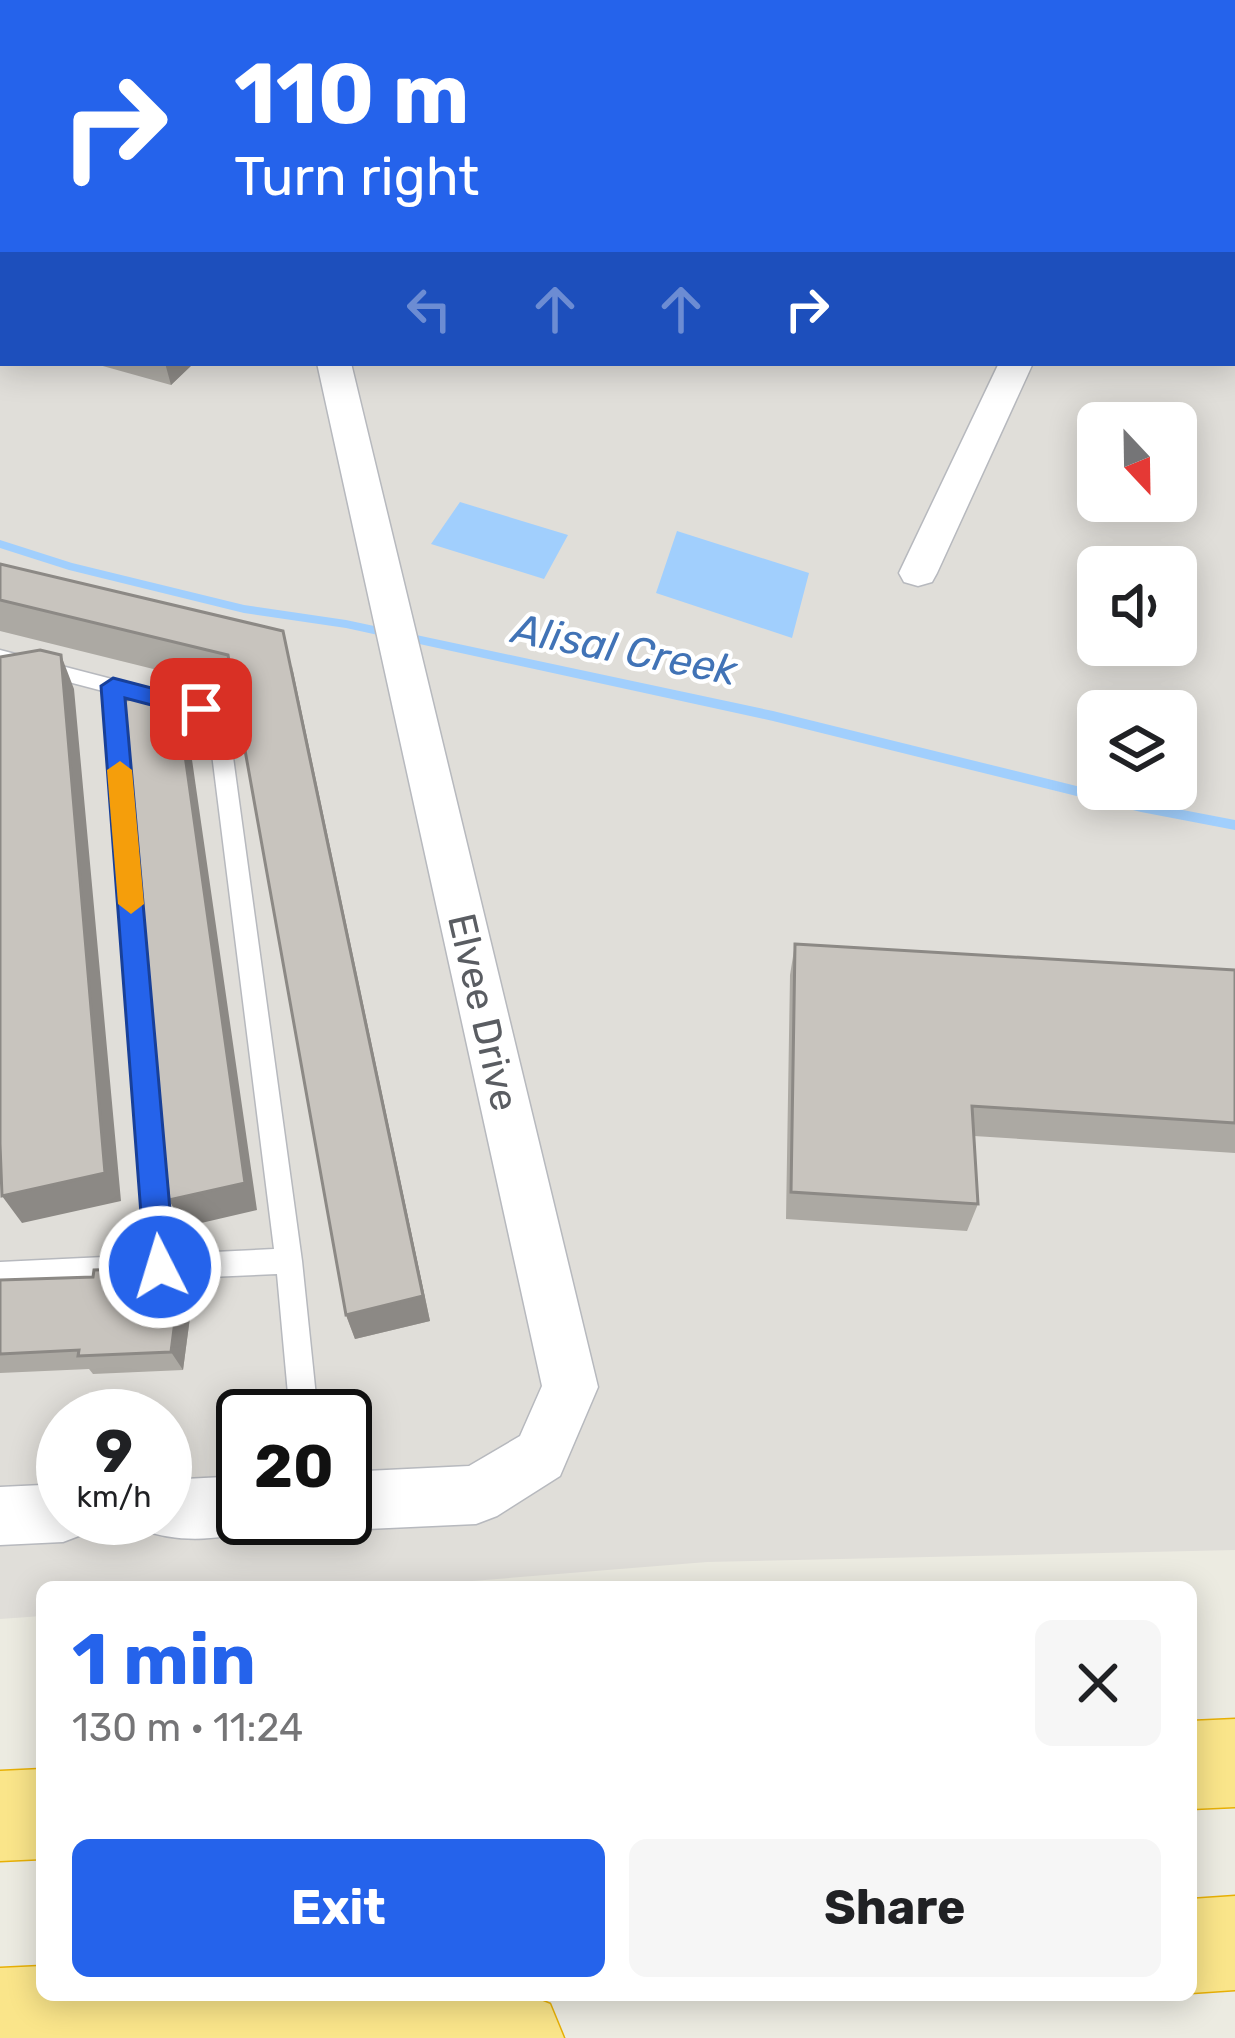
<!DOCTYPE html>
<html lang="en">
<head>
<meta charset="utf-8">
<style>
  body { margin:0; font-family:Rubik,sans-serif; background:#f6f6f6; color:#202124; height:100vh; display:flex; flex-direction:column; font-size:45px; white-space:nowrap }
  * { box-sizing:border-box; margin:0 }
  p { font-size:39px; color:#757577 }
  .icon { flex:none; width:66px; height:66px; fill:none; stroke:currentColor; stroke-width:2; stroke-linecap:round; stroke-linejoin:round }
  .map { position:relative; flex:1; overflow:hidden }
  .sheet { position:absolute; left:36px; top:1581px; width:1161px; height:420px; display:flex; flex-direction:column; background:#fff; border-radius:18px; box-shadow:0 6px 30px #0003 }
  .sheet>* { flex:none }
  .banner { position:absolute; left:0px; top:0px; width:1236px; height:366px; box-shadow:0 6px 30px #0003; background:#2563eb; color:#fff; overflow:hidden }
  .needle { width:78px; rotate:158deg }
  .fabs { position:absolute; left:1077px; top:402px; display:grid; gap:24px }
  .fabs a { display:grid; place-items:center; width:120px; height:120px; border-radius:18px; background:#fff; box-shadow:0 6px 30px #0003; font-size:60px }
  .speed { position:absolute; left:36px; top:1389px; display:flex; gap:24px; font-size:60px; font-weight:700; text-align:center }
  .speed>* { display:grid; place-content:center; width:156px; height:156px; border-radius:50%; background:#fff; box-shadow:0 6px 30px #0003; line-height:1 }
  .speed small { font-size:30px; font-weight:400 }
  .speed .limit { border:6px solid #111; border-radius:18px; background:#fff; color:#111 }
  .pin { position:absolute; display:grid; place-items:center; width:102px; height:102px; color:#fff; margin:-51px; border-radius:24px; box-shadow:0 6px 18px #0006 }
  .me { position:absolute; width:132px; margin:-66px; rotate:355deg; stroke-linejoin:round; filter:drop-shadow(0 0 9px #0008) }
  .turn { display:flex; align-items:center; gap:42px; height:252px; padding:0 36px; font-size:54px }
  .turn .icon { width:156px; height:156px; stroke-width:2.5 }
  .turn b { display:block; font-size:84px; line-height:102px }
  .lanes { display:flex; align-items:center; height:114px; padding:0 36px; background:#0003; justify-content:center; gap:60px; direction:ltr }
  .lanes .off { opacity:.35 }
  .round { display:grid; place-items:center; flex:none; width:126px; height:126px; border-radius:18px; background:#f6f6f6 }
  .headline { display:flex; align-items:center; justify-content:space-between; height:204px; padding:0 36px }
  h1 { font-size:72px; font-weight:700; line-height:90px; color:#2563eb }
  .action { display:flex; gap:24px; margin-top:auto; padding:24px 36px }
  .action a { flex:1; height:138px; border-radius:18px; background:#2563eb; color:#fff; font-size:48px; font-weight:700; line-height:138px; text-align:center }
  .action a+a { background:#f6f6f6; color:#202124 }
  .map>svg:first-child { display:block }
  .industrial { fill:#e0ded9; fill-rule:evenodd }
  .water { fill:#a1cffd }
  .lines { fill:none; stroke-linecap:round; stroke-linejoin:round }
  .stream { fill:#a1cffd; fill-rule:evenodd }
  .service-casing { stroke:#b7b9be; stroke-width:3 }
  .minor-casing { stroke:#b7b9be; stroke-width:3 }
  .tertiary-casing { stroke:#b7b9be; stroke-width:3 }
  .motorway-casing { stroke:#e8b005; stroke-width:3 }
  .service { fill:#fff; fill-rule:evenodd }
  .minor { fill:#fff; fill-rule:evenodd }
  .tertiary { fill:#fff; fill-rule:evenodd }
  .motorway { fill:#fae58a; fill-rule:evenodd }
  .wall { fill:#aca9a3 }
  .shaded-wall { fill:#8c8985 }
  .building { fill:#c8c4be; stroke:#8c8985; stroke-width:3 }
  .route { fill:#2563eb; stroke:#184099; stroke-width:3 }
  .slow { fill:#f59e0b }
  .labels { text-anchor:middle; stroke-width:9; stroke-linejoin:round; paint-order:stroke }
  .street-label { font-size:39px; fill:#5a5d62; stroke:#fff }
  .water-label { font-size:42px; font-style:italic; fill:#4173b6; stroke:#fff }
</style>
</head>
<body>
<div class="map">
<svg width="1235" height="2038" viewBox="0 0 1235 2038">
  <rect width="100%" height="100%" fill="#ecebe1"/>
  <path class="industrial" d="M0,0H1235V1550L707,1562L397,1587H42V1616L0,1619ZM3,3H1233V363H3ZM1098,423H1176V501H1098ZM1098,567H1176V645H1098ZM1098,711H1176V789H1098ZM63,1416H165V1518H63ZM243,1416H345V1518H243Z"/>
  <path class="water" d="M460,502L568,535L544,579L431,544Z
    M677,531L809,573L792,638L656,593Z"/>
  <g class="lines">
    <path class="stream" d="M0,540L72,563L244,605L346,620L773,711L1141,802L1235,820V830L1141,812L773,721L346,628L244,613L69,570L0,548Z"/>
    <defs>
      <path id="service" d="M0,650L208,704L229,728L302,1261L318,1416H290L277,1274L0,1286V1262L146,1255L103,691L0,664ZM124,696L194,715L209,730L274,1249L172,1254Z"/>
      <path id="minor" d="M340,0H366V3H340Z
        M317,363H351L598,1387L560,1476L497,1516L476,1524L345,1530L323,1518H345V1472L469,1466L520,1436L542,1386Z
        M999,363H1033L937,573L932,582L918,586L904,582L899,573Z
        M243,1476V1518H267L264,1526C229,1540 179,1544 144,1530L140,1518H165V1480Z
        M63,1484V1518H90L84,1534L63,1542L0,1545V1487Z"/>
      <path id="tertiary" d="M1067,0H1111L1113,3H1069Z
        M1233,21H1235V41H1233Z"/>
      <path id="motorway" d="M1235,1719V1807L1191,1809V1721Z
        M42,1769V1859L0,1861V1771Z
        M1235,1896V1990L1191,1993V1899Z
        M42,1966V1995H528L550,2004L564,2038H0V1968Z"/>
    </defs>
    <use href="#service" class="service-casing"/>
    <use href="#minor" class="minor-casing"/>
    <use href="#tertiary" class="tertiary-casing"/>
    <use href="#motorway" class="motorway-casing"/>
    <use href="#service" class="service"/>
    <use href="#minor" class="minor"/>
    <use href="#tertiary" class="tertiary"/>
    <use href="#motorway" class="motorway"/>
  </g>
  <path class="wall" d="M37,0H292L291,3H33Z
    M3,29V249L0,248V31Z
    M1233,130H1235V322H1233Z
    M0,256L3,257V338L0,337Z
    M92,363H194L171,385Z
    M0,564L283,631L430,1321L355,1339L346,1315L234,689L0,631Z
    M795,944L1235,970V1153L974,1136L978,1204L967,1231L786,1219L790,975Z
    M0,1280L194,1287L183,1370L93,1374L89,1369L0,1373Z"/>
  <path class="shaded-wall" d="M3,71V106L0,109V74Z
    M165,363H194L171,385Z
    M61,655L74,689L121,1201L22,1223L2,1196Z
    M292,666L430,1321L355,1339L346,1315Z
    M176,691L187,725L257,1210L184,1227L169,1200Z
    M182,1267L194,1287L183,1370L171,1352Z"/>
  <path class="building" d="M37,0H133L33,3Z
    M3,29V71L0,74V31Z
    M3,106V224L0,223V109Z
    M1233,130H1235V285H1233Z
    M0,256L3,257V312L0,311Z
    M0,564L283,631L423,1296L346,1315L228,655L0,600Z
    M40,650L61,655L105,1173L2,1196L0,1144V657Z
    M176,691L245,1183L169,1200L115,702Z
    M795,944L1235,970V1123L972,1106L978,1204L791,1192Z
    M182,1267L171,1352L78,1356L79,1350L0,1354V1280L93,1277L94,1270Z"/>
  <path class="route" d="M113,678L209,703L213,709L201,718L125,698L175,1267L171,1277L160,1281L149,1277L145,1267L101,686Z"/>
  <path class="slow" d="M120,761L132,770L144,904L131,914L118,904L107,770Z"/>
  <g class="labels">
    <g class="street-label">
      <text transform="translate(484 1012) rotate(77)" y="14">Elvee Drive</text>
    </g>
    <g class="water-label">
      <text transform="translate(625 649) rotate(11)" y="15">Alisal Creek</text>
    </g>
  </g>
</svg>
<div class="fabs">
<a><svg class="needle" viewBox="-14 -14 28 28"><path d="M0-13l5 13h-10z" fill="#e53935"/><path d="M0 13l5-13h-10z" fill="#757577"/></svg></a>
<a><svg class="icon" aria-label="sound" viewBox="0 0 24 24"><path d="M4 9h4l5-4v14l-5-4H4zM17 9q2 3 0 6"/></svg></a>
<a><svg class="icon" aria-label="layers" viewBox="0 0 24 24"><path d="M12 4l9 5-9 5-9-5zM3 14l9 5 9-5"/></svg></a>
</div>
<div class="speed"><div>9<small>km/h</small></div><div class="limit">20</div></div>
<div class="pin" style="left:201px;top:709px;background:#d93025"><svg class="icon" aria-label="arrive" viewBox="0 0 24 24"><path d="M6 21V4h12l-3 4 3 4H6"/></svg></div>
<svg class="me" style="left:160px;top:1267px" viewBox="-20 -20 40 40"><circle r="17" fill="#2563eb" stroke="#fff" stroke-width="3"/><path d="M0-11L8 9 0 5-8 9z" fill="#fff"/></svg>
<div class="banner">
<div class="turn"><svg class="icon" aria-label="right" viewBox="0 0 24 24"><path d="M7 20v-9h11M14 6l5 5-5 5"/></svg><div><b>110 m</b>Turn right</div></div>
<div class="lanes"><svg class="icon off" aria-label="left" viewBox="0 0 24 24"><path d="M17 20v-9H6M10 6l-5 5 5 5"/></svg><svg class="icon off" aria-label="ahead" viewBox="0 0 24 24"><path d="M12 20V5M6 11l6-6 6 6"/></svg><svg class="icon off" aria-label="ahead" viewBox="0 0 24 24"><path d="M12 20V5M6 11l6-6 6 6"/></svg><svg class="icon" aria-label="right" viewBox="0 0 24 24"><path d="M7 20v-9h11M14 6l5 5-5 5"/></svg></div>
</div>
<section class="sheet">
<div class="headline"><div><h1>1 min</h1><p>130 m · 11:24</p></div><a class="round"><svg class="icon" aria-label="close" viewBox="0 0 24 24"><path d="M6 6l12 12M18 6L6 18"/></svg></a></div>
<div class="action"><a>Exit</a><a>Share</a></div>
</section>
</div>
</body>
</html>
